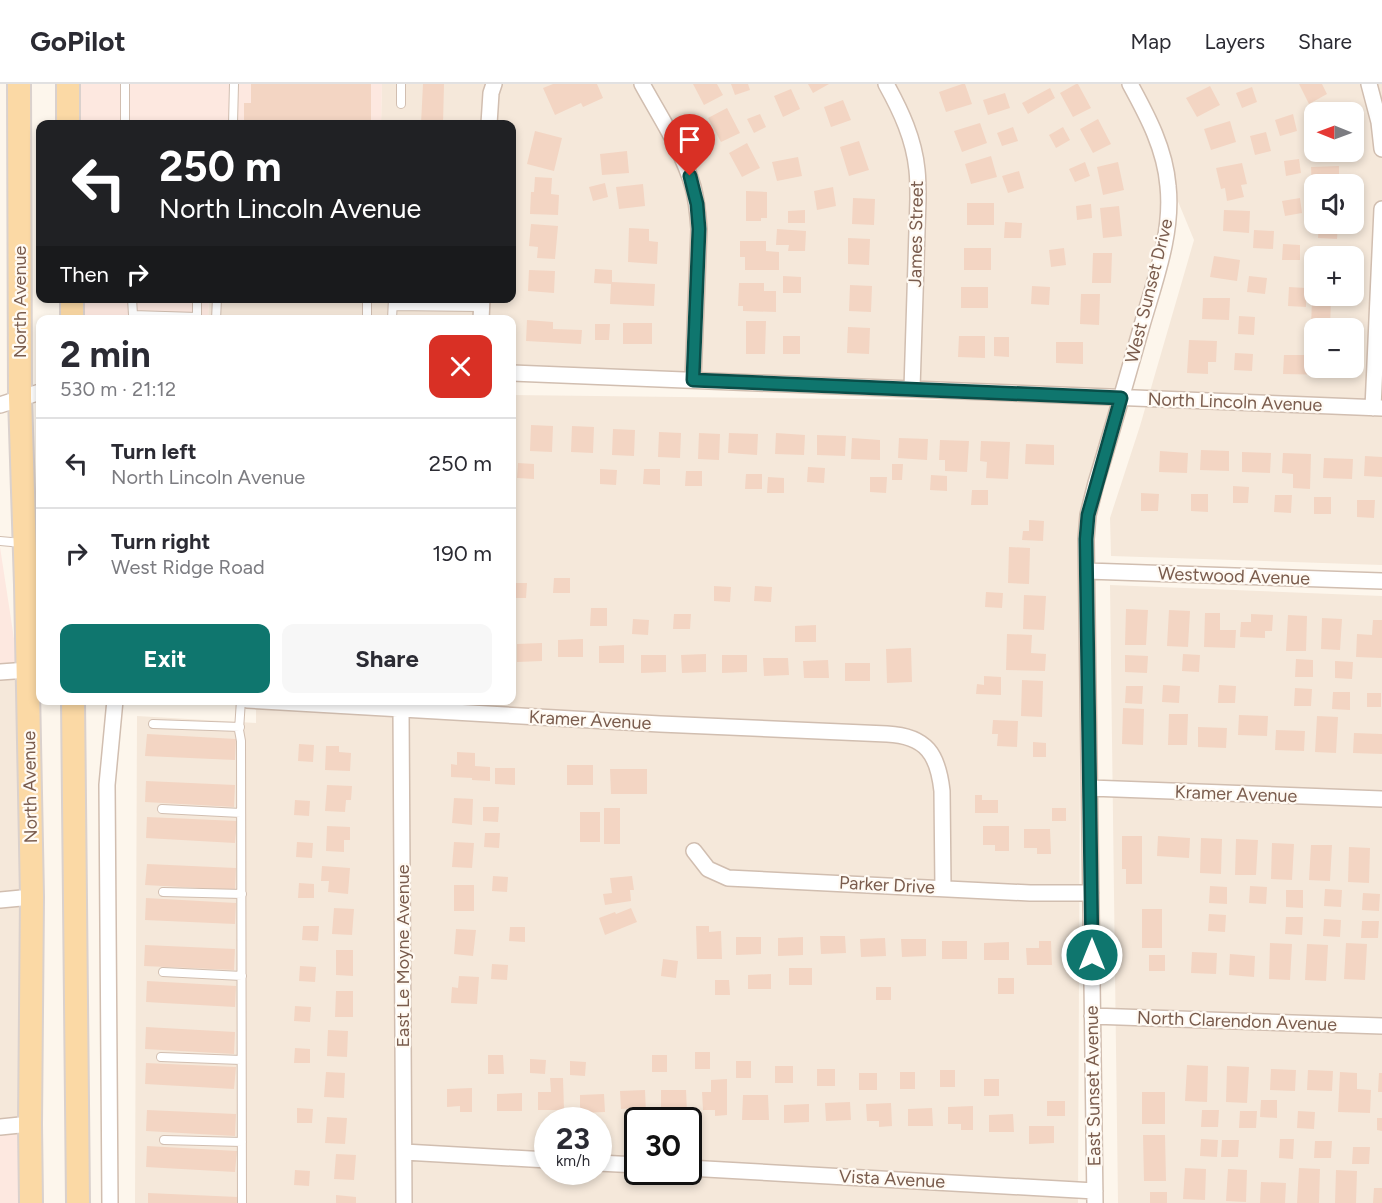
<!DOCTYPE html>
<html lang="en">
<head>
<meta charset="utf-8">
<style>
  body { margin:0; font-family:Figtree,sans-serif; background:#f7f7f7; color:#2b2b33; height:100vh; display:flex; flex-direction:column; font-size:22px; white-space:nowrap }
  * { box-sizing:border-box; margin:0 }
  p { font-size:20px; color:#7c7c81 }
  .icon { flex:none; width:33px; height:33px; fill:none; stroke:currentColor; stroke-width:2; stroke-linecap:round; stroke-linejoin:round }
  .map { position:relative; flex:1; overflow:hidden }
  .side { position:absolute; left:36px; top:231px; width:480px; height:390px; display:flex; flex-direction:column; background:#fff; border-radius:12px; box-shadow:0 3px 9px #0003 }
  .side>* { flex:none }
  .top-card { position:absolute; left:36px; top:36px; width:480px; height:183px; border-radius:12px; box-shadow:0 3px 9px #0003; background:#202124; color:#fff; overflow:hidden }
  .needle { width:39px; rotate:271deg }
  .buttons { position:absolute; left:1304px; top:18px; display:grid; gap:12px }
  .buttons a { display:grid; place-items:center; width:60px; height:60px; border-radius:12px; background:#fff; box-shadow:0 3px 9px #0003; font-size:30px }
  .speed { position:absolute; left:534px; top:1023px; display:flex; gap:12px; font-size:30px; font-weight:700; text-align:center }
  .speed>* { display:grid; place-content:center; width:78px; height:78px; border-radius:50%; background:#fff; box-shadow:0 3px 9px #0003; line-height:1 }
  .speed small { font-size:15px; font-weight:400 }
  .speed .limit { border:3px solid #111; border-radius:9px; background:#fff; color:#111 }
  .pin { position:absolute; display:grid; place-items:center; width:51px; height:51px; color:#fff; margin:-62px -26px; border-radius:50% 50% 50% 0; rotate:-45deg; box-shadow:0 0 6px #0007 }
  .pin .icon { rotate:45deg }
  .me { position:absolute; width:66px; margin:-33px; rotate:0deg; stroke-linejoin:round; filter:drop-shadow(0 0 4px #0008) }
  .turn { display:flex; align-items:center; gap:21px; height:126px; padding:0 24px; font-size:27px }
  .turn .icon { width:78px; height:78px; stroke-width:2.5 }
  .turn b { display:block; font-size:42px; line-height:51px }
  .then { display:flex; align-items:center; height:57px; padding:0 24px; background:#0003; gap:12px; font-size:22px }
  .round { display:grid; place-items:center; flex:none; width:63px; height:63px; border-radius:12px; background:#f7f7f7 }
  .summary { display:flex; align-items:center; justify-content:space-between; height:102px; padding:0 24px }
  h1 { font-size:36px; font-weight:700; line-height:45px }
  .cta { display:flex; gap:12px; margin-top:auto; padding:12px 24px }
  .cta a { flex:1; height:69px; border-radius:12px; background:#0f766e; color:#fff; font-size:24px; font-weight:700; line-height:69px; text-align:center }
  .cta a+a { background:#f7f7f7; color:#2b2b33 }
  ul { padding:0; list-style:none }
  li { display:flex; align-items:center; gap:18px; height:90px; padding:0 24px; border-top:2px solid #e1e1e2 }
  li div { flex:1 }
  li b { display:block; font-size:22px }
  li em { font-style:normal }
  header { display:flex; align-items:center; gap:36px; box-sizing:border-box; height:84px; padding:0 30px; background:#fff; border-bottom:2px solid #e1e1e2 }
  header strong { font-size:28px }
  nav { display:flex; gap:33px; margin-inline-start:auto; font-size:21px }
  .map>svg:first-child { display:block }
  .residential { fill:#f5e8da; fill-rule:evenodd }
  .commercial { fill:#fde8e0 }
  .building { fill:#f3d5c3 }
  .lines { fill:none; stroke-linecap:round; stroke-linejoin:round }
  .lane-casing { stroke:#d1beb0; stroke-width:10 }
  .street-casing { stroke:#d1beb0; stroke-width:18 }
  .primary-casing { stroke:#dad1cd; stroke-width:26 }
  .lane { stroke:#fff; stroke-width:8 }
  .street { stroke:#fff; stroke-width:15 }
  .primary { stroke:#fbd9a5; stroke-width:22 }
  .route-casing { stroke:#0a4d48; stroke-width:15 }
  .route { stroke:#0f766e; stroke-width:10 }
  .labels { text-anchor:middle; stroke-width:4.5; stroke-linejoin:round; paint-order:stroke }
  .street-label { font-size:18px; fill:#7a5c4d; stroke:#fffaf3 }
</style>
</head>
<body>
<header>
<strong>GoPilot</strong>
<nav><a>Map</a><a>Layers</a><a>Share</a></nav>
</header>
<div class="map">
<svg width="1382" height="1119" viewBox="0 0 1382 1119">
  <rect width="100%" height="100%" fill="#fdf6ec"/>
  <path class="residential" d="M382,0H1123L1150,50L1159,83L1164,119L1161,154L1118,307L512,284V236H208L209,215L512,214V40H381Z
    M1137,0H1382V481L1111,472L1110,434L1140,342L1194,156L1177,115L1170,69ZM1314,28H1353V68H1314ZM1314,100H1353V140H1314ZM1314,172H1353V212H1314ZM1314,244H1353V284H1314Z
    M512,311L1115,318L1081,437L1078,1119H135L137,632L256,639V617L512,616ZM548,1036H598V1088H548ZM638,1036H688V1088H638Z
    M1110,501L1382,512V1119H1118Z
    M0,594H20L24,1037L0,1038Z"/>
  <path class="commercial" d="M73,0H382L381,40H74Z
    M77,215H209L208,235H77Z
    M0,463L20,594H0Z
    M22,1047L23,1119H0V1048Z"/>
  <path class="building" d="M251,0H371V40H244V19H251Z
    M423,0H444L443,40H421Z
    M553,0H597L603,14L583,23L581,19L555,31L543,4Z
    M693,0H717L723,11L704,21Z
    M731,0H748L750,6L735,11Z
    M808,0H829L813,9Z
    M962,0H965L972,20L946,28L939,8Z
    M1076,0H1078L1091,24L1073,33L1060,9Z
    M1299,0H1322L1327,10L1309,20Z
    M1210,2L1220,21L1197,33L1186,14Z
    M1252,3L1257,18L1242,24L1236,9Z
    M1050,4L1055,14L1028,30L1022,19Z
    M791,5L800,25L783,33L774,12Z
    M1005,9L1010,24L988,31L983,16Z
    M843,16L851,36L831,43L824,23Z
    M727,24L740,49L721,58L708,34Z
    M760,30L766,43L754,49L747,35Z
    M1293,30L1297,47L1280,52L1275,36Z
    M1098,35L1111,60L1093,69L1080,45Z
    M1230,37L1236,58L1211,66L1204,45Z
    M980,39L987,59L962,68L954,47Z
    M1314,41V61H1309L1307,42Z
    M1013,43L1018,57L1002,62L997,49Z
    M1063,43L1070,56L1056,64L1049,51Z
    M535,47L562,54L554,87L527,80Z
    M1266,48L1271,67L1255,71L1250,52Z
    M859,57L869,86L849,92L840,63Z
    M747,59L760,84L742,93L729,69Z
    M627,67L629,89L602,91L600,70Z
    M991,72L997,93L971,100L965,80Z
    M798,73L802,92L777,97L772,78Z
    M1299,75L1301,89L1286,92L1284,77Z
    M1085,78L1090,92L1075,98L1069,85Z
    M1118,78L1124,106L1103,111L1097,83Z
    M1242,79L1247,100L1241,101L1244,113L1227,117L1225,104L1221,105L1216,84Z
    M1339,82V100H1314V104H1312L1311,83Z
    M1019,87L1024,104L1008,109L1002,92Z
    M535,93L552,94L551,110L559,111L558,131L530,130L531,108H534Z
    M605,99L608,113L593,117L589,103Z
    M643,100L645,122L619,125L616,103Z
    M833,103L836,122L817,126L814,107Z
    M746,107L767,108V134H761V137H746Z
    M853,114L875,115L874,141L852,140Z
    M1300,114L1302,129L1285,132L1282,117Z
    M967,119H994V141H967Z
    M1091,120L1092,134L1077,136L1076,122Z
    M1119,122L1122,152L1103,154L1100,124Z
    M805,126V139H788V127Z
    M1224,126L1250,127L1249,149L1223,147Z
    M1005,138L1022,139L1021,154H1004Z
    M531,140L558,142L555,175L537,174L538,163L529,162Z
    M1319,140H1338L1337,155L1318,154Z
    M629,144L649,145V157L658,158L657,180L628,178Z
    M777,145L806,147L805,167H788L789,161H776Z
    M1254,146L1274,147L1273,165L1253,164Z
    M848,154L870,155L869,181L848,180Z
    M740,157H766V167L779,168V186H745V173H740Z
    M1283,160L1300,161V176H1282Z
    M964,164H991V186H964Z
    M1064,164L1066,181L1051,183L1049,166Z
    M1093,169H1112L1111,199H1092Z
    M1214,172L1240,176L1237,197L1210,193Z
    M1309,175H1314V197H1308Z
    M595,185L612,186V198L655,200L654,222L610,220L611,200L594,199Z
    M529,186L555,187L554,209L528,207Z
    M783,192L801,193V209H783Z
    M1249,192L1267,194L1265,210L1247,208Z
    M739,199H764V207H776V228L743,227V222H738Z
    M850,201L872,202L871,228L849,227Z
    M1032,202L1050,203L1049,221L1031,220Z
    M961,203H988V224H961Z
    M1289,203L1306,204V223L1288,222Z
    M1081,210H1100L1099,241L1080,240Z
    M1203,214H1230L1229,236L1202,235Z
    M1312,214H1331L1330,244H1311Z
    M1239,232L1255,233L1254,251L1238,250Z
    M527,236L553,238V245L582,246L581,260L526,257Z
    M746,237H766L765,270H746Z
    M623,239H652V260H623Z
    M595,240H610L609,256H595Z
    M848,243L870,244L869,270L847,269Z
    M783,252H800V270H783Z
    M959,252H985V274L958,273Z
    M994,253H1009V273L994,272Z
    M1189,256L1217,257L1216,278H1208V290L1187,289Z
    M1056,258H1083V280L1056,279Z
    M1235,269L1253,270L1252,287L1234,286Z
    M1284,271H1314V284H1334V291L1283,290Z
    M531,341L553,342L552,368L530,367Z
    M572,342L594,343L593,369L571,368Z
    M613,345L635,346L634,372L612,371Z
    M659,348L681,349L680,374L658,373Z
    M699,349L720,350L719,376L698,375Z
    M729,349L758,350L757,371L728,369Z
    M776,349L805,351L804,371L775,370Z
    M817,351L846,352L845,372L817,371Z
    M852,354L880,356V376L851,375Z
    M899,354L928,355L927,376L898,374Z
    M940,356L969,357L967,388L945,387V376H939Z
    M981,357L1010,358L1008,395L986,394L987,378L980,377Z
    M1026,360L1054,361V381L1025,380Z
    M1201,366L1229,367V387L1200,386Z
    M1160,367L1188,369L1187,389L1159,388Z
    M1242,368L1271,369L1270,389L1242,388Z
    M1283,369L1311,370L1310,405L1293,404V390L1282,389Z
    M1365,372L1382,373V393L1364,392Z
    M1324,374L1353,375L1352,395L1323,394Z
    M518,379L534,380V395L517,394Z
    M892,380H903L902,396H892Z
    M808,383L825,384L824,399L807,398Z
    M600,385L617,386L616,401L600,400Z
    M644,385H660V401L643,400Z
    M686,387H702V402H685Z
    M746,390H762V405H745Z
    M931,391L947,392V407L930,406Z
    M768,393L784,394V409H767Z
    M870,393H887L886,409L870,408Z
    M1233,402L1249,403L1248,419H1233Z
    M972,406H988V421H971Z
    M1141,409L1159,410L1158,427H1141Z
    M1191,410H1208V428L1191,427Z
    M1275,411H1292L1291,429L1274,428Z
    M1314,413H1331V430H1314Z
    M1357,416H1375L1374,434L1357,433Z
    M1029,436L1044,437L1043,457L1022,456L1023,447H1029Z
    M1009,463L1030,464L1029,500L1008,499Z
    M554,494H570V509H553Z
    M512,499H527L526,514H512Z
    M714,502L731,503L730,518L714,517Z
    M755,502L772,503L771,518L754,517Z
    M986,508L1003,509L1002,524L985,523Z
    M1024,511L1046,512L1044,546L1023,545Z
    M591,524H607V542H590Z
    M1126,525L1148,526L1146,561H1125Z
    M1169,526L1190,527L1188,563L1167,562Z
    M1205,529H1220V546H1236L1235,564L1204,563Z
    M674,530H691L690,545H673Z
    M1251,530L1273,531L1272,547H1265V554L1240,553L1241,538H1251Z
    M1288,531L1307,532L1306,567H1286Z
    M1322,534L1342,535L1340,566L1321,565Z
    M633,535L649,536L648,551L632,550Z
    M1373,536H1382V574L1356,573L1357,550L1372,551Z
    M816,541V558H795V542Z
    M1007,550L1032,551L1031,569L1046,570L1045,587L1006,586Z
    M583,555V573H558V556Z
    M542,559V577L517,578V560Z
    M624,561V579H599V562Z
    M911,564L912,598L887,599L886,565Z
    M706,570V588L682,589L681,571Z
    M1183,570L1200,571L1199,588L1182,587Z
    M641,571H666V588L641,589Z
    M722,571H747V588L722,589Z
    M1125,571L1148,572L1147,589L1125,588Z
    M763,574H788L789,591L764,592Z
    M1296,575L1313,576V593H1295Z
    M828,576L829,594H804L803,577Z
    M1335,577L1353,578L1352,595L1335,594Z
    M845,579H870V597H845Z
    M984,592L1001,593V611L976,610L977,600L984,601Z
    M1022,596L1043,597L1042,633L1021,632Z
    M1163,601L1180,602L1179,619L1162,618Z
    M1219,601L1236,602L1235,619H1218Z
    M1126,602H1143L1142,620L1125,619Z
    M1295,604L1312,605L1311,622H1294Z
    M1333,608H1350V626L1332,625Z
    M1367,609H1381V623H1367Z
    M1123,624L1144,625L1143,661L1122,660Z
    M1169,630H1188L1187,661H1168Z
    M1239,631L1268,632L1267,652L1238,651Z
    M1317,632L1338,633L1336,669L1315,668Z
    M993,636L1018,637L1017,663L997,662L998,650H992Z
    M1198,643L1227,644L1226,664L1198,663Z
    M1276,646L1305,647L1304,667L1275,666Z
    M1354,649L1382,650V670L1353,669Z
    M147,650L236,655L235,676L145,672Z
    M1033,658L1046,659V673H1033Z
    M299,660L314,661L313,678L298,677Z
    M326,662H339V668L351,669L350,687L325,686Z
    M457,668L475,669V682L490,683V697L472,696V694L451,693V680L457,681Z
    M567,681H593V701H567Z
    M495,684H515V701L495,700Z
    M610,685H647V710H611Z
    M146,697L235,701L234,723L145,718Z
    M327,701L352,702L351,716H346L345,728L325,727Z
    M975,711H982V716H998V729H975Z
    M454,714L473,715L472,741L452,739Z
    M295,716L310,717L309,732L294,731Z
    M483,723H499L498,738L483,737Z
    M604,724H620V760H604Z
    M1052,724H1066V737H1052Z
    M580,728H600V758H580Z
    M147,733L237,737L235,759L146,754Z
    M327,742L350,743V756H344V768L326,767Z
    M983,742H1009V767H995V761H983Z
    M1024,745H1050L1051,770H1037V764H1024Z
    M485,749H500L499,764L484,763Z
    M1122,752H1142V800H1126V785H1122Z
    M1158,752L1190,754L1189,774L1157,772Z
    M1201,754L1222,755L1221,790L1200,789Z
    M1236,755L1258,756L1256,791H1235Z
    M297,758L313,759L312,774L296,773Z
    M454,758L474,759L472,784L452,783Z
    M1272,759L1294,760L1292,796L1271,795Z
    M1311,761H1332L1330,797L1309,796Z
    M1349,763L1370,764L1369,799L1348,798Z
    M147,780L236,784L235,806L145,801Z
    M322,782L350,784L348,810L328,808L329,797H321Z
    M493,792L508,793L507,808L492,807Z
    M632,792L634,806H630L631,817L605,821L603,810L612,809L610,794Z
    M299,799L314,800V814H298Z
    M454,801H474V827H454Z
    M1210,802L1227,803V820L1209,819Z
    M1250,802L1267,803L1266,820L1249,819Z
    M1325,805L1342,806L1341,823L1324,822Z
    M1286,806H1303V824L1286,823Z
    M1363,809L1380,810L1379,827L1362,826Z
    M146,814L236,819L235,840L145,836Z
    M334,824L354,825L352,851L332,850Z
    M631,824L637,838L605,851L599,834L615,828L616,830Z
    M1142,825H1162V864H1142Z
    M1209,830L1226,831L1225,848L1208,847Z
    M1286,833H1303L1302,851L1285,850Z
    M1324,835L1341,836L1340,853L1323,852Z
    M1362,837H1379L1378,854H1361Z
    M303,842H319L318,857L302,856Z
    M696,842H709V848L721,847L722,875H697Z
    M510,843H525V858L509,857Z
    M456,845L476,846L473,872L454,870Z
    M820,852H845L846,869L821,870Z
    M736,853H761V870L736,871Z
    M803,853V871L778,872V854Z
    M885,854L886,872L861,873L860,855Z
    M901,855H926V872L902,873Z
    M942,857H967V875H942Z
    M1039,857H1051L1052,881H1027L1026,864H1039Z
    M1009,858V876H984V859Z
    M1270,859L1292,860L1290,896L1269,895Z
    M1346,859L1367,860L1365,896L1344,895Z
    M1307,860L1328,861L1326,897L1305,896Z
    M145,861L235,865L234,886L144,882Z
    M336,866H353V892L336,891Z
    M1192,868L1217,869L1216,890L1191,889Z
    M1230,870L1255,872L1254,893L1229,891Z
    M1149,871H1165V887H1149Z
    M663,875L678,877L676,894L661,892Z
    M492,880L508,881L507,896L491,895Z
    M300,882L316,883L315,898L299,897Z
    M789,884H812V901H789Z
    M771,890V905H748V891Z
    M459,892L479,893L477,920L451,919L452,903L458,904Z
    M998,894H1014V910H998Z
    M715,896H729L730,911H715Z
    M147,897L236,902L235,923L146,918Z
    M876,903H891V916H876Z
    M336,907H353V933H335Z
    M295,922L311,923L310,938L294,937Z
    M146,943L235,948L234,970L145,965Z
    M328,946L348,947L347,973L327,972Z
    M295,964L310,965V979H294Z
    M695,968H710V985H695Z
    M488,971H503L504,990H488Z
    M652,971H667V988H652Z
    M530,975L546,976L545,990L530,989Z
    M570,977L586,978L585,992L570,991Z
    M736,977H751V994H736Z
    M146,979L236,983L234,1005L145,1000Z
    M1187,981L1208,982L1207,1018L1185,1017Z
    M775,982H793V999H775Z
    M1227,982L1249,983L1247,1019L1226,1018Z
    M817,985H835V1002H817Z
    M1271,985L1296,986L1295,1007L1270,1006Z
    M940,986H955V1003H940Z
    M1308,986L1333,987L1332,1007L1307,1006Z
    M326,988L345,989L344,1014L324,1013Z
    M900,988H915V1005H900Z
    M1340,988L1357,989V1005L1371,1006L1370,1029L1338,1028Z
    M859,989H877V1006H859Z
    M1379,989H1382V1008H1378Z
    M550,994H563L564,1026H538V1008H551Z
    M727,995V1031L715,1032V1026H703L702,1008H711V996Z
    M984,995H999V1012H984Z
    M472,1004V1028H460V1022L447,1023V1005Z
    M645,1006L646,1030H633V1024L621,1025L620,1007Z
    M661,1006H686L687,1029L674,1030V1024H661Z
    M1142,1008H1165V1040H1142Z
    M522,1009V1027H497V1010Z
    M604,1010L605,1028L580,1029V1011Z
    M743,1011H768L769,1036H742Z
    M1261,1016H1277V1034L1260,1033Z
    M1047,1017H1065V1032H1047Z
    M850,1018L851,1036L826,1037L825,1019Z
    M891,1019L892,1042L879,1043V1037H867L866,1020Z
    M809,1020V1038L784,1039V1021Z
    M973,1022V1046H961V1040H948V1023Z
    M297,1024L313,1025L312,1039H297Z
    M932,1024L933,1042H908V1025Z
    M147,1026L236,1030L235,1052L146,1047Z
    M1202,1026H1219L1218,1043H1201Z
    M1240,1027H1257L1256,1044H1239Z
    M1298,1027L1315,1028L1314,1045L1297,1044Z
    M1013,1030L1014,1048H989V1031Z
    M327,1033L347,1034L345,1060L325,1059Z
    M1377,1034H1382V1047L1377,1046Z
    M1029,1042H1054V1059L1029,1060Z
    M1143,1051H1165L1166,1097H1144Z
    M1201,1055L1218,1056L1217,1073L1200,1072Z
    M1280,1055H1294L1293,1075L1279,1074Z
    M1222,1056H1239L1238,1073H1221Z
    M1315,1057H1332L1331,1074H1314Z
    M147,1062L237,1067L235,1088L146,1083Z
    M1353,1063H1370L1369,1080H1352Z
    M336,1070L356,1071L354,1096L334,1095Z
    M1185,1084L1206,1085L1205,1116L1183,1115Z
    M1299,1084L1320,1085L1319,1119H1297Z
    M1228,1085L1247,1086L1246,1118L1226,1117Z
    M295,1086L310,1087L309,1102L294,1101Z
    M1336,1086L1357,1087L1356,1119H1335Z
    M1261,1098L1286,1099L1285,1119H1260Z
    M1374,1104H1382V1119H1373Z
    M1150,1108H1167V1119H1150Z
    M148,1109L238,1113L237,1119H148Z
    M336,1111L356,1113V1119H336Z"/>
  <g class="lines">
    <defs>
      <path id="lane" d="M401,20V0
        M125,40V0
        M233,40L234,0
        M132,214L133,231L197,233V214
        M393,222L481,223
        M216,236L217,214
        M367,236V214
        M392,236L393,214
        M0,457L22,459
        M241,616L239,646L241,657L242,1119
        M153,640L240,643
        M162,725L241,729
        M163,808L242,810
        M163,888L242,892
        M161,973L241,976
        M164,1056L242,1058"/>
      <path id="street" d="M642,0C660,33 683,67 693,103C697,117 698,131 699,145L693,296
        M886,0C901,27 914,55 917,86C918,95 918,105 918,115L912,305
        M1369,0L1379,38L1382,65
        M489,40L491,9L494,0
        M481,236L482,214
        M512,289L1382,324
        M0,321L40,308
        M1373,324L1382,125
        M1087,487L1382,497
        M0,588L28,586
        M247,616L660,640L887,650C927,652 938,671 942,707L943,804
        M401,625L404,1119
        M1090,704L1382,715
        M694,767L708,785L728,794L1030,809H1091
        M0,816L32,813
        M1092,932L1382,942
        M0,1043L30,1040
        M404,1068L548,1076
        M598,1079L638,1081
        M688,1084L1095,1107
        M110,1119L107,701L115,616
        M1095,1119L1086,455L1088,431L1096,399C1112,347 1127,294 1142,241C1155,196 1173,149 1168,102C1165,65 1148,33 1130,0"/>
      <path id="primary" d="M19,0L20,314L26,501L32,813L30,1040L31,1119
        M68,0V40
        M72,214V236
        M73,616L78,1119"/>
    </defs>
    <use href="#lane" class="lane-casing"/>
    <use href="#street" class="street-casing"/>
    <use href="#primary" class="primary-casing"/>
    <use href="#lane" class="lane"/>
    <use href="#street" class="street"/>
    <use href="#primary" class="primary"/>
  </g>
  <g class="lines">
    <defs>
      <path id="route" d="M690,92L697,120L699,145L693,296L1121,314L1088,431L1086,455L1092,871"/>
    </defs>
    <use href="#route" class="route-casing"/>
    <use href="#route" class="route"/>
  </g>
  <g class="labels">
    <g class="street-label">
      <text transform="translate(916 150) rotate(-89)" y="6">James Street</text>
      <text transform="translate(1149 207) rotate(-76)" y="6">West Sunset Drive</text>
      <text transform="translate(20 218) rotate(-90)" y="6">North Avenue</text>
      <text transform="translate(1235 318) rotate(2)" y="6">North Lincoln Avenue</text>
      <text transform="translate(1234 492) rotate(2)" y="6">Westwood Avenue</text>
      <text transform="translate(590 636) rotate(3)" y="6">Kramer Avenue</text>
      <text transform="translate(30 703) rotate(-91)" y="6">North Avenue</text>
      <text transform="translate(1236 710) rotate(2)" y="6">Kramer Avenue</text>
      <text transform="translate(887 801) rotate(3)" y="6">Parker Drive</text>
      <text transform="translate(403 872) rotate(-90)" y="6">East Le Moyne Avenue</text>
      <text transform="translate(1237 937) rotate(2)" y="6">North Clarendon Avenue</text>
      <text transform="translate(1093 1002) rotate(-91)" y="6">East Sunset Avenue</text>
      <text transform="translate(892 1095) rotate(3)" y="6">Vista Avenue</text>
    </g>
  </g>
</svg>
<div class="buttons">
<a><svg class="needle" viewBox="-14 -14 28 28"><path d="M0-13l5 13h-10z" fill="#e53935"/><path d="M0 13l5-13h-10z" fill="#7c7c81"/></svg></a>
<a><svg class="icon" aria-label="sound" viewBox="0 0 24 24"><path d="M4 9h4l5-4v14l-5-4H4zM17 9q2 3 0 6"/></svg></a>
<a>+</a>
<a>−</a>
</div>
<div class="speed"><div>23<small>km/h</small></div><div class="limit">30</div></div>
<div class="pin" style="left:690px;top:92px;background:#d93025"><svg class="icon" aria-label="arrive" viewBox="0 0 24 24"><path d="M6 21V4h12l-3 4 3 4H6"/></svg></div>
<svg class="me" style="left:1092px;top:871px" viewBox="-20 -20 40 40"><circle r="17" fill="#0f766e" stroke="#fff" stroke-width="3"/><path d="M0-11L8 9 0 5-8 9z" fill="#fff"/></svg>
<div class="top-card">
<div class="turn"><svg class="icon" aria-label="left" viewBox="0 0 24 24"><path d="M17 20v-9H6M10 6l-5 5 5 5"/></svg><div><b>250 m</b>North Lincoln Avenue</div></div>
<div class="then">Then<svg class="icon" aria-label="right" viewBox="0 0 24 24"><path d="M7 20v-9h11M14 6l5 5-5 5"/></svg></div>
</div>
<section class="side">
<div class="summary"><div><h1>2 min</h1><p>530 m · 21:12</p></div><a class="round" style="background:#d93025;color:#fff"><svg class="icon" aria-label="close" viewBox="0 0 24 24"><path d="M6 6l12 12M18 6L6 18"/></svg></a></div>
<ul>
<li><svg class="icon" aria-label="left" viewBox="0 0 24 24"><path d="M17 20v-9H6M10 6l-5 5 5 5"/></svg><div><b>Turn left</b><p>North Lincoln Avenue</p></div><em>250 m</em></li>
<li><svg class="icon" aria-label="right" viewBox="0 0 24 24"><path d="M7 20v-9h11M14 6l5 5-5 5"/></svg><div><b>Turn right</b><p>West Ridge Road</p></div><em>190 m</em></li>
</ul>
<div class="cta"><a>Exit</a><a>Share</a></div>
</section>
</div>
</body>
</html>
